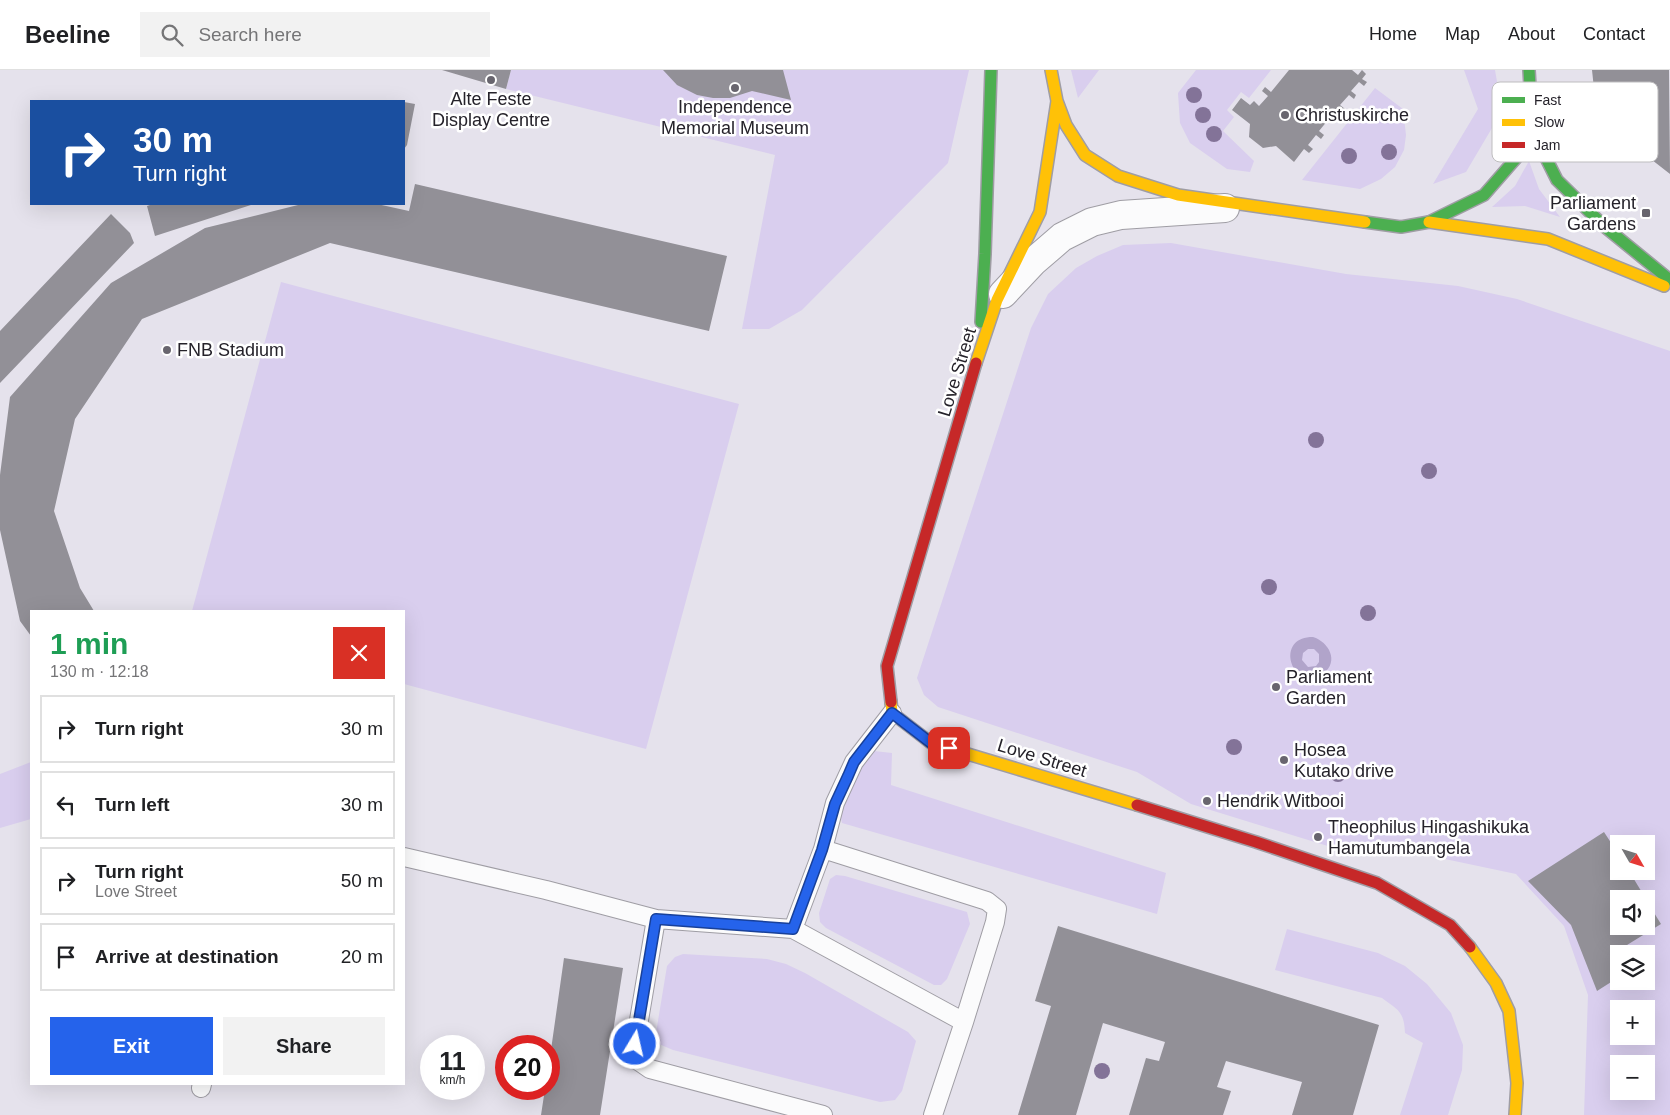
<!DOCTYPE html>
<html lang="en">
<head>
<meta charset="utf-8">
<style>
  body { margin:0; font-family:Arial,sans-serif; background:#f2f2f2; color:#202124; height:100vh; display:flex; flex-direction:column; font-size:19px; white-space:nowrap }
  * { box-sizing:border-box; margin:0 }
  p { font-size:16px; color:#757577 }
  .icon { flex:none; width:28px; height:28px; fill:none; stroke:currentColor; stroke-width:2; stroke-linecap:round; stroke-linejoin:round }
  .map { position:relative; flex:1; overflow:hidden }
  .side { position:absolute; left:30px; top:540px; width:375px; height:475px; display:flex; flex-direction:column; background:#fff; border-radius:0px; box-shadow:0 5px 20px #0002 }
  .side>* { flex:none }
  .top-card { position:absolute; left:30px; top:30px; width:375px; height:105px; border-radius:0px; box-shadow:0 5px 20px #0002; background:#1a4fa0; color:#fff; overflow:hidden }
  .needle { width:32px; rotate:129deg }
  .controls { position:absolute; left:1610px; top:765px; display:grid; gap:10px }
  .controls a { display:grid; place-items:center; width:45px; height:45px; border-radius:0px; background:#fff; box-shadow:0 5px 20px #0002; font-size:25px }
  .speed { position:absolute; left:420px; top:965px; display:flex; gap:10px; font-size:25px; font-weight:700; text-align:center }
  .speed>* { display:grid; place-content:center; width:65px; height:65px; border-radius:50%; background:#fff; box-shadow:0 5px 20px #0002; line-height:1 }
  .speed small { font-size:12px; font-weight:400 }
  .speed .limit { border:8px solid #d22; background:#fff; color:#111 }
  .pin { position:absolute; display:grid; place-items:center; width:42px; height:42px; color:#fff; margin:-21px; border-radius:10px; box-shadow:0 2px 8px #0006 }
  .me { position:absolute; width:55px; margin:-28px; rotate:9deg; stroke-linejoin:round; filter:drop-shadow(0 0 4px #0008) }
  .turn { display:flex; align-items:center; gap:18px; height:105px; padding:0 20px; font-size:22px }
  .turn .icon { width:65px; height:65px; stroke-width:2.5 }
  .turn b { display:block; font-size:35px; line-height:42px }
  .round { display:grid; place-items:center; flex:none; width:52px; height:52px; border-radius:0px; background:#f2f2f2 }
  .summary { display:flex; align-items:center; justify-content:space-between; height:85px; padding:0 20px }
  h1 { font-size:30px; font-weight:800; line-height:38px; color:#1e9e55 }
  .cta { display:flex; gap:10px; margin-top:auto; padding:10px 20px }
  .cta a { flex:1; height:58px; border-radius:0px; background:#2563eb; color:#fff; font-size:20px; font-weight:800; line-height:58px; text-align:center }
  .cta a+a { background:#f2f2f2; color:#202124 }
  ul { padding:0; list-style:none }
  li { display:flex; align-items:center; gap:15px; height:68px; margin:0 10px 8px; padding:0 10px; border:2px solid #e0e0e0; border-radius:0px }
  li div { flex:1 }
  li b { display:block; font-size:19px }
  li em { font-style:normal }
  header { display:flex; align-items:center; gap:30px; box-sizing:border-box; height:70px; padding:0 25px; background:#fff; border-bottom:1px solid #e0e0e0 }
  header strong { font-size:24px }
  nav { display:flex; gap:28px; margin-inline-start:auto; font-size:18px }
  .search { width:350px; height:45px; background:#f2f2f2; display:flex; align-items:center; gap:12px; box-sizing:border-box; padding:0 18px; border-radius:0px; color:#757577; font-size:19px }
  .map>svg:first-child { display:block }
  .green { fill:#d9ceee; fill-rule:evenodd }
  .water { fill:#b1a4ca; fill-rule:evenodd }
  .building { fill:#929097 }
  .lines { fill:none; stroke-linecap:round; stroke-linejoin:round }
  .lane-casing { stroke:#9f9da4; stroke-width:20 }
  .street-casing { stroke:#9f9da4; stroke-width:30 }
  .fast-casing { stroke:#9f9da4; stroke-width:14 }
  .slow-casing { stroke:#9f9da4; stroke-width:14 }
  .jam-casing { stroke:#9f9da4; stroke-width:14 }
  .lane { stroke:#fbfbfc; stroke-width:18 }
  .street { stroke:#fbfbfc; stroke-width:28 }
  .fast { stroke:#4caf50; stroke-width:11 }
  .slow { stroke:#ffc107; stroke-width:11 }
  .jam { stroke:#c62828; stroke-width:11 }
  .tree { fill:#837398 }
  .route-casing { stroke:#184099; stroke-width:12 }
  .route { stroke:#2563eb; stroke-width:9 }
  .poi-dot { fill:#68656e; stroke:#fff; stroke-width:2 }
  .labels { text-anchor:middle; stroke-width:5; stroke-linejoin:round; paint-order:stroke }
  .poi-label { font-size:18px; fill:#25222a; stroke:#fff; text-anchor:start }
  .street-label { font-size:18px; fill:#25222a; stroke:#fff }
  .key { fill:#fff; stroke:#bebdbf; stroke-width:1 }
  .key-label { font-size:14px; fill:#25222a }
</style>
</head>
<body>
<header>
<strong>Beeline</strong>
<div class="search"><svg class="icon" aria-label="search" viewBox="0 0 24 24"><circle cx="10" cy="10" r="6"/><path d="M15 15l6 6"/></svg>Search here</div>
<nav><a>Home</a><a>Map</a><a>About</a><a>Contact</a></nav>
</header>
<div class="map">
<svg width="1670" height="1045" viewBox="0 0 1670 1045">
  <rect width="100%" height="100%" fill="#e5e2ec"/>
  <path class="green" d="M511,0H969L948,93L802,240L769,259H742L775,85L506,19Z
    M1071,0H1099L1078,28Z
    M1196,0H1271L1249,28L1241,22L1227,40L1234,47L1223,61L1254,91L1250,102L1227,99L1190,73L1180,53L1178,23Z
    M1464,0H1495L1499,23L1492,58L1466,102L1433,114L1478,39Z
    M1375,18L1403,39L1406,65L1404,80L1395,97L1381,109L1360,119L1302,110Z
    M1529,91L1539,119L1560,147L1525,136L1492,137L1515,116Z
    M1171,173L1346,204L1458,216L1517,229L1670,281V1045H1584L1588,925L1564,856L1516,804L1388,777H1331L1191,734L1137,702L938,637L924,625L917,608L1031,258L1048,224L1076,198L1097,186L1123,175ZM1619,774H1646V801H1619ZM1619,829H1646V856H1619ZM1619,884H1646V911H1619ZM1619,939H1646V966H1619ZM1619,994H1646V1021H1619Z
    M281,212L739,334L646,679L404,614V541H192Z
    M874,681L892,683L891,715L1166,803L1157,844L842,753L838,733L856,693Z
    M31,692V749L0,758V704Z
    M836,805L845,806L967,842L970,854L947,909L941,915H934L826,858L820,852L819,843L830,809Z
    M1287,859L1378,883L1405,896L1427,914L1451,943L1463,975L1462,1000L1448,1045H1400L1423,973L1405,963C1404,941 1398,940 1382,928L1275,900Z
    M683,884L767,889L786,894L805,903L908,962L916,971L902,1021L895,1030L880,1032L673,980L659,974L656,963L667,896L675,887Z"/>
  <path class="water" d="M1313,567C1329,572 1339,591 1324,603C1295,627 1271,567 1313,567ZM1308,579H1314L1319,584V592L1316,596L1308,597L1302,590L1303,583Z"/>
  <path class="building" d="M442,0H511L506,19Z
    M663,0H783L791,30L752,21L730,28H713L697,25L677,15Z
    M1289,0H1352L1358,5L1362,0L1366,4L1362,9L1367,12L1364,16L1359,12L1351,21L1356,25L1354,29L1349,25L1340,35L1345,39L1342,43L1337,39L1319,61L1324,65L1321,69L1316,65L1308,75L1313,79L1309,83L1304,79L1294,92L1276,76L1263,78L1249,67L1250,54L1232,40L1241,28L1250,35L1254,31L1259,36L1268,26L1262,21L1265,17L1271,22Z
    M1592,0H1669L1670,104L1597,47Z
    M404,32L415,34L407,75L404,79Z
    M415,114L727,186L709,261L330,173L142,249L75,349L54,441L80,518L94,541H31V566L20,551L0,460V405L10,327L111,213L205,158L302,134H377L409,141Z
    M153,134H254L155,166L147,136Z
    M111,144L130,163L134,173L0,313V261Z
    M1604,762L1619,785V801H1629L1646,829H1619V856H1646V830L1661,854L1627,875L1633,884H1619V907L1597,921L1571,855L1528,811Z
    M1058,856L1379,955L1353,1045H1292L1302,1012L1226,991L1217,1017L1231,1021L1223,1045H1129L1146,988L1159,991L1165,972L1103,953L1076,1045H1018L1051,936L1035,931Z
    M564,888L623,898L600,1045H541L545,1019H549V994Z"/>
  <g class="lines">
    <defs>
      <path id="lane" d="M892,643L854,692L835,733L823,779L987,831L997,839L995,852L964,952L933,1045
        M404,787L546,820L656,849
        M793,859L823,779
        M201,1018L202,1014
        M823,1045L650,999L637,990L635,974L656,849L793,859L964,952"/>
      <path id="street" d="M1003,224L1033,192L1062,167L1092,152L1121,145L1225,138"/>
      <path id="fast" d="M1529,0L1532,49L1542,80L1557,110L1605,157L1670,210
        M1365,152L1401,157L1429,152L1484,125L1518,86L1532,49
        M981,252L985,184L991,0"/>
      <path id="slow" d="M1051,0L1057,31L1066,55L1085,85L1118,106L1178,125L1365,152
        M1429,152L1548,169L1664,216
        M976,293L997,230L1040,142L1057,31
        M891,632L892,643L931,673L1137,735
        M1470,877L1496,913L1509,941L1517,1013L1515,1045"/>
      <path id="jam" d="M891,632L887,596L976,293
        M1137,735L1256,772L1377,813L1450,855L1470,877"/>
    </defs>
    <use href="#lane" class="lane-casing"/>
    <use href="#street" class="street-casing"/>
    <use href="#fast" class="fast-casing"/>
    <use href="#slow" class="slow-casing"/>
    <use href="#jam" class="jam-casing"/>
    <use href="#lane" class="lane"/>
    <use href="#street" class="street"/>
    <use href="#fast" class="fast"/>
    <use href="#slow" class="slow"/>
    <use href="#jam" class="jam"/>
  </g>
  <g class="tree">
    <circle cx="1194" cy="25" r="8"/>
    <circle cx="1203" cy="45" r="8"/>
    <circle cx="1214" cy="64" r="8"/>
    <circle cx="1389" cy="82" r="8"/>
    <circle cx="1349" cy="86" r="8"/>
    <circle cx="1316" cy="370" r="8"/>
    <circle cx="1429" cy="401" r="8"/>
    <circle cx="1269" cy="517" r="8"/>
    <circle cx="1368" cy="543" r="8"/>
    <circle cx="1234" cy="677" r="8"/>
    <circle cx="1338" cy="704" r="8"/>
    <circle cx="1102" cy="1001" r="8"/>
  </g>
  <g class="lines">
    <defs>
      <path id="route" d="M635,974L656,849L793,859L822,780L835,734L848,706L854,692L892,643L931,673L949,678"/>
    </defs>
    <use href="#route" class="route-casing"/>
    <use href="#route" class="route"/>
  </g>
  <g class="poi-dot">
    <circle cx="491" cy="10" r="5"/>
    <circle cx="735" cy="18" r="5"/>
    <circle cx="1285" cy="45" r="5"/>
    <rect x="1641" y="138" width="10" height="10" rx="2.5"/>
    <circle cx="167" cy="280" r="5"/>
    <circle cx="1276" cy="617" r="5"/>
    <circle cx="1284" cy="690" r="5"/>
    <circle cx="1207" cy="731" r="5"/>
    <circle cx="1318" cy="767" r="5"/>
  </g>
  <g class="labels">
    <g class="poi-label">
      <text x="491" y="35" text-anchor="middle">Alte Feste<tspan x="491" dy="21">Display Centre</tspan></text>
      <text x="735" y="43" text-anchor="middle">Independence<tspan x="735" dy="21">Memorial Museum</tspan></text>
      <text x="1295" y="51">Christuskirche</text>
      <text x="1636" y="139" text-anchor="end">Parliament<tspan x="1636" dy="21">Gardens</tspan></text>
      <text x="177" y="286">FNB Stadium</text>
      <text x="1286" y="613">Parliament<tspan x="1286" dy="21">Garden</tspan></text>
      <text x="1294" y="686">Hosea<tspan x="1294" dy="21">Kutako drive</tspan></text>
      <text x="1217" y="737">Hendrik Witbooi</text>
      <text x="1328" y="763">Theophilus Hingashikuka<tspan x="1328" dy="21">Hamutumbangela</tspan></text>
    </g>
    <g class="street-label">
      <text transform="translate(957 302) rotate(-73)" y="6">Love Street</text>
      <text transform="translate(1042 688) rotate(17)" y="6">Love Street</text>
    </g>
  </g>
  <rect x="1492" y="12" width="166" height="80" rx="8" class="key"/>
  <rect x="1502" y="27" width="23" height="6" fill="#4caf50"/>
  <rect x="1502" y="49" width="23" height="7" fill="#ffc107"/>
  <rect x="1502" y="72" width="23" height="6" fill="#c62828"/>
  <g class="key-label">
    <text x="1534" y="35">Fast</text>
    <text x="1534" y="57">Slow</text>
    <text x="1534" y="80">Jam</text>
  </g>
</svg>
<div class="controls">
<a><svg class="needle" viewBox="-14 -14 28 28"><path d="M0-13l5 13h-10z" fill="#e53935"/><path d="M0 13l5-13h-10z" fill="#757577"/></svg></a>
<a><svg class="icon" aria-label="sound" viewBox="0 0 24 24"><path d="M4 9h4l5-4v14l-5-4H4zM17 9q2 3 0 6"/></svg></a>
<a><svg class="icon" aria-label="layers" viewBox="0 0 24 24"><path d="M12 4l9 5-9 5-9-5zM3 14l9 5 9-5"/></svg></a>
<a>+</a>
<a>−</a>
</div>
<div class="speed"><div>11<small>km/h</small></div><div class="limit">20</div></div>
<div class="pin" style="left:949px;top:678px;background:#d93025"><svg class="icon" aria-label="arrive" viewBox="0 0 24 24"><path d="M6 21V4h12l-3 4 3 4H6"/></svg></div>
<svg class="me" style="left:635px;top:974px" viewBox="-20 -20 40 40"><circle r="17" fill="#2563eb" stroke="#fff" stroke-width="3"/><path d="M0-11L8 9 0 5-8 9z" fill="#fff"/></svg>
<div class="top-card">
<div class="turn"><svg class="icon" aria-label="right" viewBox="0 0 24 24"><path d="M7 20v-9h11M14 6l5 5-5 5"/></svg><div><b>30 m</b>Turn right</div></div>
</div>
<section class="side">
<div class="summary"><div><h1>1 min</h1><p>130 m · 12:18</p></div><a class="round" style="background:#d93025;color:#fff"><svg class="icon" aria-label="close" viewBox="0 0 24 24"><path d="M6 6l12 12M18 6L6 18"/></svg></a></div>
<ul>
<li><svg class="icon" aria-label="right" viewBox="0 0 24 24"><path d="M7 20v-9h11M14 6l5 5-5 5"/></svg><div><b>Turn right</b></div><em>30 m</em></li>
<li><svg class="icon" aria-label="left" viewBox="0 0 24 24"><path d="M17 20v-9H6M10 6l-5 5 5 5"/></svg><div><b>Turn left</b></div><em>30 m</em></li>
<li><svg class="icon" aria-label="right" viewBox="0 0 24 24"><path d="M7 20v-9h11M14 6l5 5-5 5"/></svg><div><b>Turn right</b><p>Love Street</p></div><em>50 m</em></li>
<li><svg class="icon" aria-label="arrive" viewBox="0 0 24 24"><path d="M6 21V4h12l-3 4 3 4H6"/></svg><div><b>Arrive at destination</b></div><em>20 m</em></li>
</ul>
<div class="cta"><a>Exit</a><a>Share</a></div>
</section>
</div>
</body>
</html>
